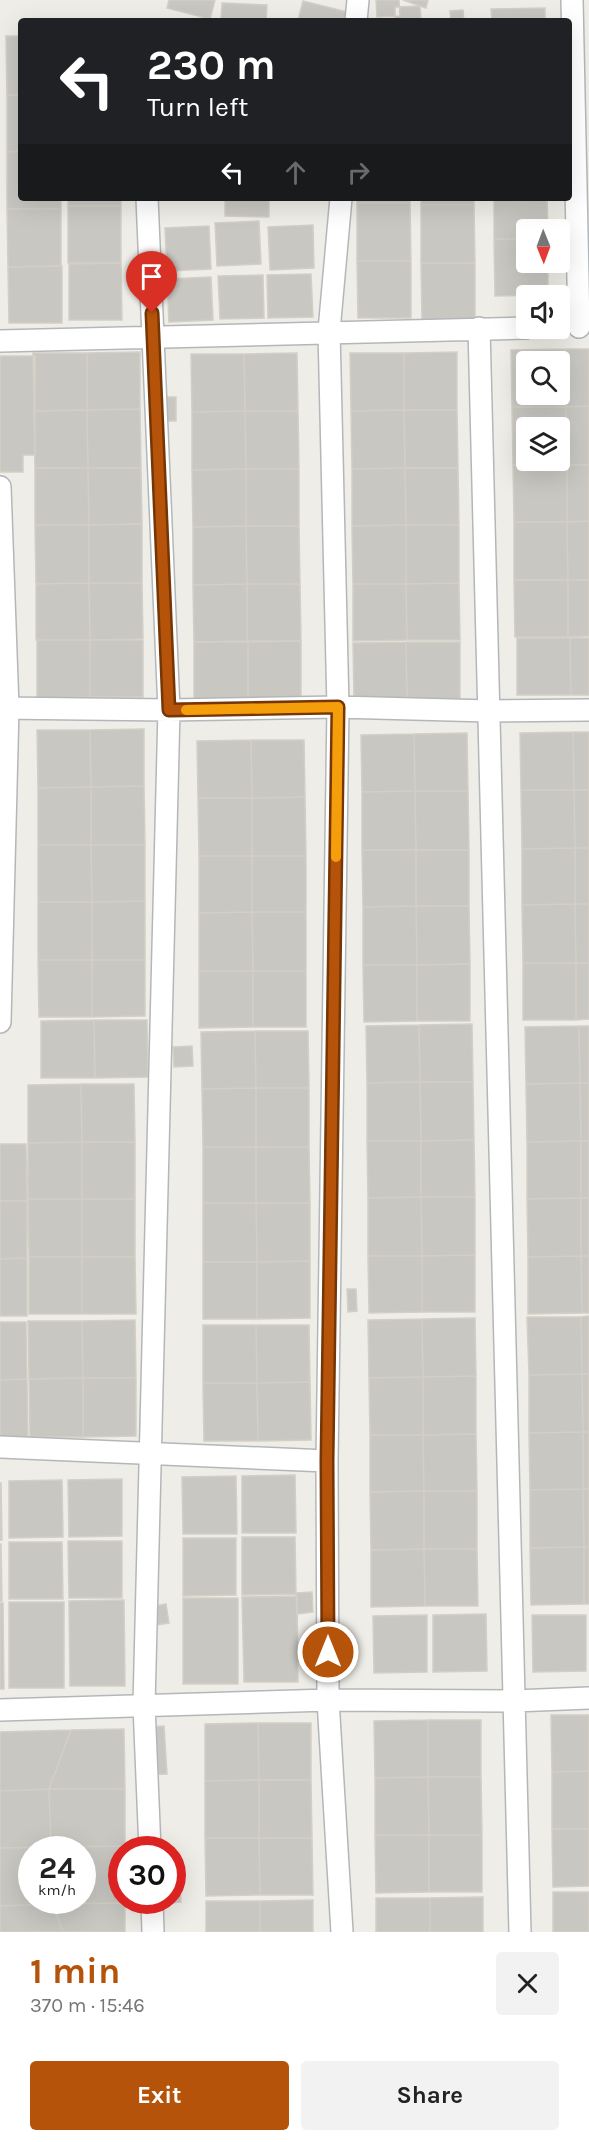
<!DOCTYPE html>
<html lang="en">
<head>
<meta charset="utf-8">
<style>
  body { margin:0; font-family:Karla,sans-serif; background:#f2f2f2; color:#222; height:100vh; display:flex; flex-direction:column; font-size:22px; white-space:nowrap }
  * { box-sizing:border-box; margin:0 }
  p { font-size:20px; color:#767676 }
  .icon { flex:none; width:33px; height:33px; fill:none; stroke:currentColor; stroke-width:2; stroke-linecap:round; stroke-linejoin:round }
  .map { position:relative; height:1932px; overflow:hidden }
  .sheet { display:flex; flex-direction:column; background:#fff; flex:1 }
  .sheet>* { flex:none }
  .banner { position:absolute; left:18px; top:18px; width:554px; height:183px; border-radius:6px; box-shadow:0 6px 24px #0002; background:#202124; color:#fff; overflow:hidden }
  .needle { width:39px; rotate:179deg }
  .buttons { position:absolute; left:516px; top:219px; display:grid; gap:12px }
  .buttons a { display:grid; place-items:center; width:54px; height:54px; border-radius:6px; background:#fff; box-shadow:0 6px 24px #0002; font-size:30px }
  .speed { position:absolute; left:18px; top:1836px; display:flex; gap:12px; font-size:30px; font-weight:700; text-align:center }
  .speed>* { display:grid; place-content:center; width:78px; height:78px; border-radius:50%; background:#fff; box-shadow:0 6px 24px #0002; line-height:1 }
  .speed small { font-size:15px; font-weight:400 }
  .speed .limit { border:9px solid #d22; background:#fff; color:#111 }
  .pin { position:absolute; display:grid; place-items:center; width:51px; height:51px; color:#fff; margin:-62px -26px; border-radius:50% 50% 50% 0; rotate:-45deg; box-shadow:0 0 6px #0007 }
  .pin .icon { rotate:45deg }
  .me { position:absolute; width:66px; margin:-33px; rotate:0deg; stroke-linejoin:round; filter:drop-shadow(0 0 4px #0008) }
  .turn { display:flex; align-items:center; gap:21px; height:126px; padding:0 30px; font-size:27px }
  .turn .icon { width:78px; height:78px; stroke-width:2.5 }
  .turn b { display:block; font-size:42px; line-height:51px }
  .lanes { display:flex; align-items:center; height:57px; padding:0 30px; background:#0003; justify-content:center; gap:30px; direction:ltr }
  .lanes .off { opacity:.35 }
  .round { display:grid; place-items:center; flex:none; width:63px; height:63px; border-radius:6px; background:#f2f2f2 }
  .overview { display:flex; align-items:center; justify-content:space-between; height:102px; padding:0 30px }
  h1 { font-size:36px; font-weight:700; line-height:45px; color:#b45309 }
  .action { display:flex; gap:12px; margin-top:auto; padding:12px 30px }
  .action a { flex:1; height:69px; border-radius:6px; background:#b45309; color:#fff; font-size:24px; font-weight:700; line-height:69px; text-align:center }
  .action a+a { background:#f2f2f2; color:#222 }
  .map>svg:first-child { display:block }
  .building { fill:#c8c7c2; stroke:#d3cfc6; stroke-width:1.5; fill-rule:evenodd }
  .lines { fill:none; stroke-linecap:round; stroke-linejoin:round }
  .street-casing { stroke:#b4b7ba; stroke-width:24 }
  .street { stroke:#fff; stroke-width:21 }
  .route-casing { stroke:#753606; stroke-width:15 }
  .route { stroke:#b45309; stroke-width:10 }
  .slow { stroke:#f59e0b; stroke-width:10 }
</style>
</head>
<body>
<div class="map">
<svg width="589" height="1932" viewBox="0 0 589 1932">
  <rect width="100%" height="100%" fill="#efede7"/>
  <path class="building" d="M169,0H215L210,19L167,8Z
    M376,0H399L400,16L377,17Z
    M403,0H428L426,8Z
    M303,1L347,12L344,21H298Z
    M222,3L267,5L266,21H221Z
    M420,6L421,21H395V7Z
    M545,8V21H492L491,9Z
    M463,10L464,21H451L450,11Z
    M6,36H21V95H7Z
    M7,95H21V151L7,152Z
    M21,151V198H61V209H7V152Z
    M68,198H121V206H68Z
    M225,198H269V217L225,216Z
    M357,198H410V203H357Z
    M421,198H474V205H421Z
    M494,198H547L548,230H526V239H494Z
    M357,203H410L411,261H357Z
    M421,205H474L475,263H421Z
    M68,206H121V263H68Z
    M7,209H61V266L8,267Z
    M259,221L261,264L217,266L215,223Z
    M313,225L314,268L270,270L268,227Z
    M209,226L211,269L167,271L165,228Z
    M494,239H526V262H548V295L495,296Z
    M357,261H411V318H358Z
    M121,263L122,320H69V264Z
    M421,263H475V320H422Z
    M62,266V323H9L8,267Z
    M311,274L313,317L268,318L267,275Z
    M263,275L264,318L220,319L218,276Z
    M211,277L213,320L169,322L167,279Z
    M565,349L566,407H512L511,350ZM526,362H560V394H526Z
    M565,349H589V406L566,407Z
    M140,352V409L87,410V353Z
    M457,352V410H404V353Z
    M33,353H87V410L34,411Z
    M297,353L298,411H245L244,354Z
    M350,353H404V410L351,411Z
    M191,354H244L245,411L192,412Z
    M0,356H35V455H23V472H0Z
    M160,397H176V421H160Z
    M589,406V465H567L566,407Z
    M512,407H566L567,465H513ZM526,428H560V460H526Z
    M140,409L141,468H88L87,410Z
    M87,410L88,468H35L34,411Z
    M404,410H457L458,468H405Z
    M404,410L405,468L352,469L351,411Z
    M245,411H298L299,469H246Z
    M245,411L246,469L192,470V412Z
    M513,465H567V522H514Z
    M567,465H589V521L567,522Z
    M35,468H88L89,525H35Z
    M88,468H141L142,524L89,525Z
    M405,468L406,525L352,526V469Z
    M405,468H458L459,525H406Z
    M246,469V526L193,527L192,470Z
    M246,469H299V526H246Z
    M589,521V580H568L567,522Z
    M514,522H567L568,580H514Z
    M142,524V583H89V525Z
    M35,525H89V583L36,584Z
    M406,525H459V583L406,584Z
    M406,525V584H353L352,526Z
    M246,526H299L300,584H247Z
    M246,526L247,584L193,585V527Z
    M514,580H568V637H515Z
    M568,580H589V636L568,637Z
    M89,583H142L143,639L90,640Z
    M89,583L90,640H36V584Z
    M459,583L460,640H407L406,584Z
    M247,584H300L301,641H247Z
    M247,584V641L194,642L193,585Z
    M353,584H406L407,640L353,641Z
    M517,638H570L571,695H517Z
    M570,638H589V695H571Z
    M37,640H90V697L37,698Z
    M90,640H143V697H90Z
    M301,641V698L248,699V642Z
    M194,642H248V699H194Z
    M406,642L407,699H354L353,643Z
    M406,642H460V699H407Z
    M144,729V786L91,787L90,730Z
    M37,730H90L91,787L38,788Z
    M573,732H589V790H574Z
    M573,732L574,790H521L520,733Z
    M467,733L468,791H415L414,734Z
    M414,734L415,791L362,792L361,735Z
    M251,740H304L305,797L252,798Z
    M251,740L252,798H198L197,741Z
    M144,786L145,845H91V787Z
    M91,787V845H38V788Z
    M521,790H574L575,848L522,849Z
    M574,790H589V848H575Z
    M415,791H468L469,850H416Z
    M415,791L416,850H362V792Z
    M305,797L306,856H252V798Z
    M198,798H252V856H199Z
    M38,845H91L92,902H38Z
    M91,845H145V901L92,902Z
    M575,848H589V904H575Z
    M575,848V904L522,905V849Z
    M362,850H416V906L363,907Z
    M416,850H469V906H416Z
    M199,856H252V912L199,913Z
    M252,856H306V912H252Z
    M145,901V960H92V902Z
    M38,902H92V960H38Z
    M575,904L576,963H523L522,905Z
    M575,904H589V963H576Z
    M416,906L417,965H363V907Z
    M416,906H469L470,964L417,965Z
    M252,912L253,971H199V913Z
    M252,912H306V971H253Z
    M38,960H92V1017H39Z
    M92,960H145V1016L92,1017Z
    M523,963H576V1020H523Z
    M576,963H589V1019L576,1020Z
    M470,964V1021H417V965Z
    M363,965H417V1021L364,1022Z
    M199,971H253V1027L199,1028Z
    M253,971H306V1027H253Z
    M94,1020L95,1078H41V1021Z
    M94,1020H147L148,1077L95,1078Z
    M472,1024L473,1082H420L419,1025Z
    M419,1025L420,1082L367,1083L366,1026Z
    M579,1026H589V1083H580Z
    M579,1026L580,1083L526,1084L525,1027Z
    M255,1031L256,1088L202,1089L201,1032Z
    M255,1031H308L309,1088H256Z
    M192,1046L193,1066L174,1067L173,1047Z
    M420,1082H473L474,1140L421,1141Z
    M420,1082L421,1141H367V1083Z
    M580,1083H589V1141H581Z
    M580,1083L581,1141L527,1142L526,1084Z
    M81,1084L82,1142L28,1143V1085Z
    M81,1084H134L135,1142H82Z
    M256,1088H309V1147H256Z
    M256,1088V1147H203L202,1089Z
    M474,1140L475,1197H421V1141Z
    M367,1141H421V1197L368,1198Z
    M581,1141H589V1198H581Z
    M581,1141V1198L527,1199V1142Z
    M82,1142V1199H28V1143Z
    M82,1142H135V1199H82Z
    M0,1144H26L27,1201H0Z
    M203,1147H256V1203H203Z
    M256,1147H309L310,1203H256Z
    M421,1197L422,1256H368V1198Z
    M421,1197H475V1255L422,1256Z
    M581,1198V1256L528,1257L527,1199Z
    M581,1198H589V1256H581Z
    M28,1199H82V1257H29Z
    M82,1199H135V1257H82Z
    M0,1201H27V1258L0,1259Z
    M203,1203H256L257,1262H203Z
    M256,1203H310V1261L257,1262Z
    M475,1255V1312H422V1256Z
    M368,1256H422V1312L369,1313Z
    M581,1256H589V1313H582Z
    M581,1256L582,1313L528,1314V1257Z
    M29,1257H82V1314H29Z
    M82,1257H135L136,1314H82Z
    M27,1258V1316H0V1259Z
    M310,1261V1318L257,1319V1262Z
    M203,1262H257V1319H203Z
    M347,1289H356L357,1311L348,1312Z
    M589,1316V1374H582L581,1317Z
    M527,1317H581L582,1374L529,1375Z
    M475,1318L476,1376L423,1377L422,1319Z
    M422,1319L423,1377L369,1378L368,1320Z
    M135,1320L136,1378H83L82,1321Z
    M28,1321H82L83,1378L29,1379Z
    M0,1322H26L27,1379L0,1380Z
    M203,1325H256L257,1383H203Z
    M256,1325H309L310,1382L257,1383Z
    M582,1374H589V1432H583Z
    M582,1374L583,1432L529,1433V1375Z
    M476,1376V1434L423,1435V1377Z
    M423,1377V1435H370L369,1378Z
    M83,1378V1437H30L29,1379Z
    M83,1378H136V1436L83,1437Z
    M27,1379L28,1438H0V1380Z
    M310,1382L311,1440L258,1441L257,1383Z
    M203,1383H257L258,1441H204Z
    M583,1432H589V1489H583Z
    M583,1432V1489L530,1490L529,1433Z
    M476,1434L477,1491H424L423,1435Z
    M370,1435H423L424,1491L370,1492Z
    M295,1475L296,1533H242V1476Z
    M236,1476L237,1534H183L182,1477Z
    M122,1479V1536L69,1537L68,1480Z
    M62,1480L63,1537L9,1538V1481Z
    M0,1483H1L2,1540H0Z
    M583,1489L584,1547L530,1548V1490Z
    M583,1489H589V1547H584Z
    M424,1491V1549L371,1550L370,1492Z
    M424,1491H477V1549H424Z
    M242,1537H295L296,1594L242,1595Z
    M183,1538H236V1595L183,1596Z
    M68,1541H122V1598H69Z
    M9,1542H62L63,1599H9Z
    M0,1544H1L2,1601H0Z
    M584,1547H589V1604H584Z
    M584,1547V1604L531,1605L530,1548Z
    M424,1549H477L478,1606H425Z
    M424,1549L425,1606L371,1607V1550Z
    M312,1592L313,1612L297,1614L296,1593Z
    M297,1596L298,1682H244L242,1597Z
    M183,1598H238V1684H183Z
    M124,1600L125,1686H70L69,1601Z
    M9,1602H64V1688H9Z
    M0,1603H3L4,1689H0Z
    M166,1604L169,1623L149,1626L146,1608Z
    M486,1614L487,1671L433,1672V1615Z
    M427,1615V1672L374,1673L373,1616Z
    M532,1615H586V1671L533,1672Z
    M551,1715H589V1771L552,1772Z
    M428,1720V1777L375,1778L374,1721Z
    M428,1720H481V1777H428Z
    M258,1723L259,1780L205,1781V1724Z
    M258,1723H311V1780H259Z
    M164,1726L167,1774L138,1775L135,1728Z
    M124,1729L125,1789H49L71,1730Z
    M71,1730L49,1789L0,1791V1732Z
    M589,1771V1829H552V1772Z
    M428,1777H481L482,1835H429Z
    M428,1777L429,1835H375V1778Z
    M259,1780H311L312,1838H259Z
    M259,1780V1838H205V1781Z
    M49,1789H125V1846L51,1847Z
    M49,1789L51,1847L0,1848V1791Z
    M552,1829H589V1886L553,1887Z
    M375,1835H429V1892L376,1893Z
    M429,1835H482V1892H429Z
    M205,1838H259L260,1895L206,1896Z
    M259,1838H312L313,1895H260Z
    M125,1846V1850H122V1900H125V1903L52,1904V1900H82V1850H51V1847Z
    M51,1847V1850H32V1900H52V1904L0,1906V1848Z
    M180,1884L181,1902L152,1904L151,1900H172V1885Z
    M553,1892H589V1932H553Z
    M483,1897V1932H430V1898Z
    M376,1898H430V1932H376Z
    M313,1900V1932H260V1901Z
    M206,1901H260V1932H206Z
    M125,1903V1932H63L52,1904Z
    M52,1904L63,1932H0V1906Z"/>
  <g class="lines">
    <defs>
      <path id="street" d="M572,0L579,327
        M356,21L358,0
        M147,198L169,710L144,1705L150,1850
        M341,198L329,331L338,707L327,1461L328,1700L342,1932
        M479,328L520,1932
        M0,341L526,328
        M0,487L8,708L0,1022
        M0,708L169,710L338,707L489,711L589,710
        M0,1447L327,1461
        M0,1710L328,1700L514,1701L589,1698
        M152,1900L153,1932"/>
    </defs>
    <use href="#street" class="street-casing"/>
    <use href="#street" class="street"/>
  </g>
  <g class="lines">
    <defs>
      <path id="route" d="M152,313L169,710L338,707L327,1461L328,1652"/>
    </defs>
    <use href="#route" class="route-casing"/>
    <use href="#route" class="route"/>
    <path class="slow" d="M186,710L338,707L336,857"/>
  </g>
</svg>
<div class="buttons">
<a><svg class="needle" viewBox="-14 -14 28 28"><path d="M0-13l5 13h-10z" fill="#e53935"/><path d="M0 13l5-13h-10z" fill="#767676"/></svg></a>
<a><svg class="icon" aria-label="sound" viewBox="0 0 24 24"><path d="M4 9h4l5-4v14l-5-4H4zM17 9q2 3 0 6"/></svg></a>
<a><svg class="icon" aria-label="search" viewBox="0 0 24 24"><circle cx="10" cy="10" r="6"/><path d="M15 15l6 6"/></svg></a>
<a><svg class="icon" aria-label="layers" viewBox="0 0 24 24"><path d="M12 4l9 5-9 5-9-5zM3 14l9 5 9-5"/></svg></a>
</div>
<div class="speed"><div>24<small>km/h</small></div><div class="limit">30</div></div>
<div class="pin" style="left:152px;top:313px;background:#d93025"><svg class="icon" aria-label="arrive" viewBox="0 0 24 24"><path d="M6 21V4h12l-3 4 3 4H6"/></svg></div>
<svg class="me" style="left:328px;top:1652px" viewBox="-20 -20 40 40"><circle r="17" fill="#b45309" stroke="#fff" stroke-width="3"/><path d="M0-11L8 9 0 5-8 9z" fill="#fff"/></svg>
<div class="banner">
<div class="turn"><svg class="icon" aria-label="left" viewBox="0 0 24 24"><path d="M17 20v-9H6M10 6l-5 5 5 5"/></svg><div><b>230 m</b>Turn left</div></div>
<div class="lanes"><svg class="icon" aria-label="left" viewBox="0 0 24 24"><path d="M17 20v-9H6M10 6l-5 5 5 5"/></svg><svg class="icon off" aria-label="ahead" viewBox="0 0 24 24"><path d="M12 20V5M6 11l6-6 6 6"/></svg><svg class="icon off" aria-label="right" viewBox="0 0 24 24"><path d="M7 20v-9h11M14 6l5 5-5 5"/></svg></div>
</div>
</div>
<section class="sheet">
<div class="overview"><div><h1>1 min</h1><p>370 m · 15:46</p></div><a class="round"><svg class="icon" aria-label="close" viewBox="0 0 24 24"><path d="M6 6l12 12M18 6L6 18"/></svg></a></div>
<div class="action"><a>Exit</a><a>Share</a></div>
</section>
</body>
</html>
